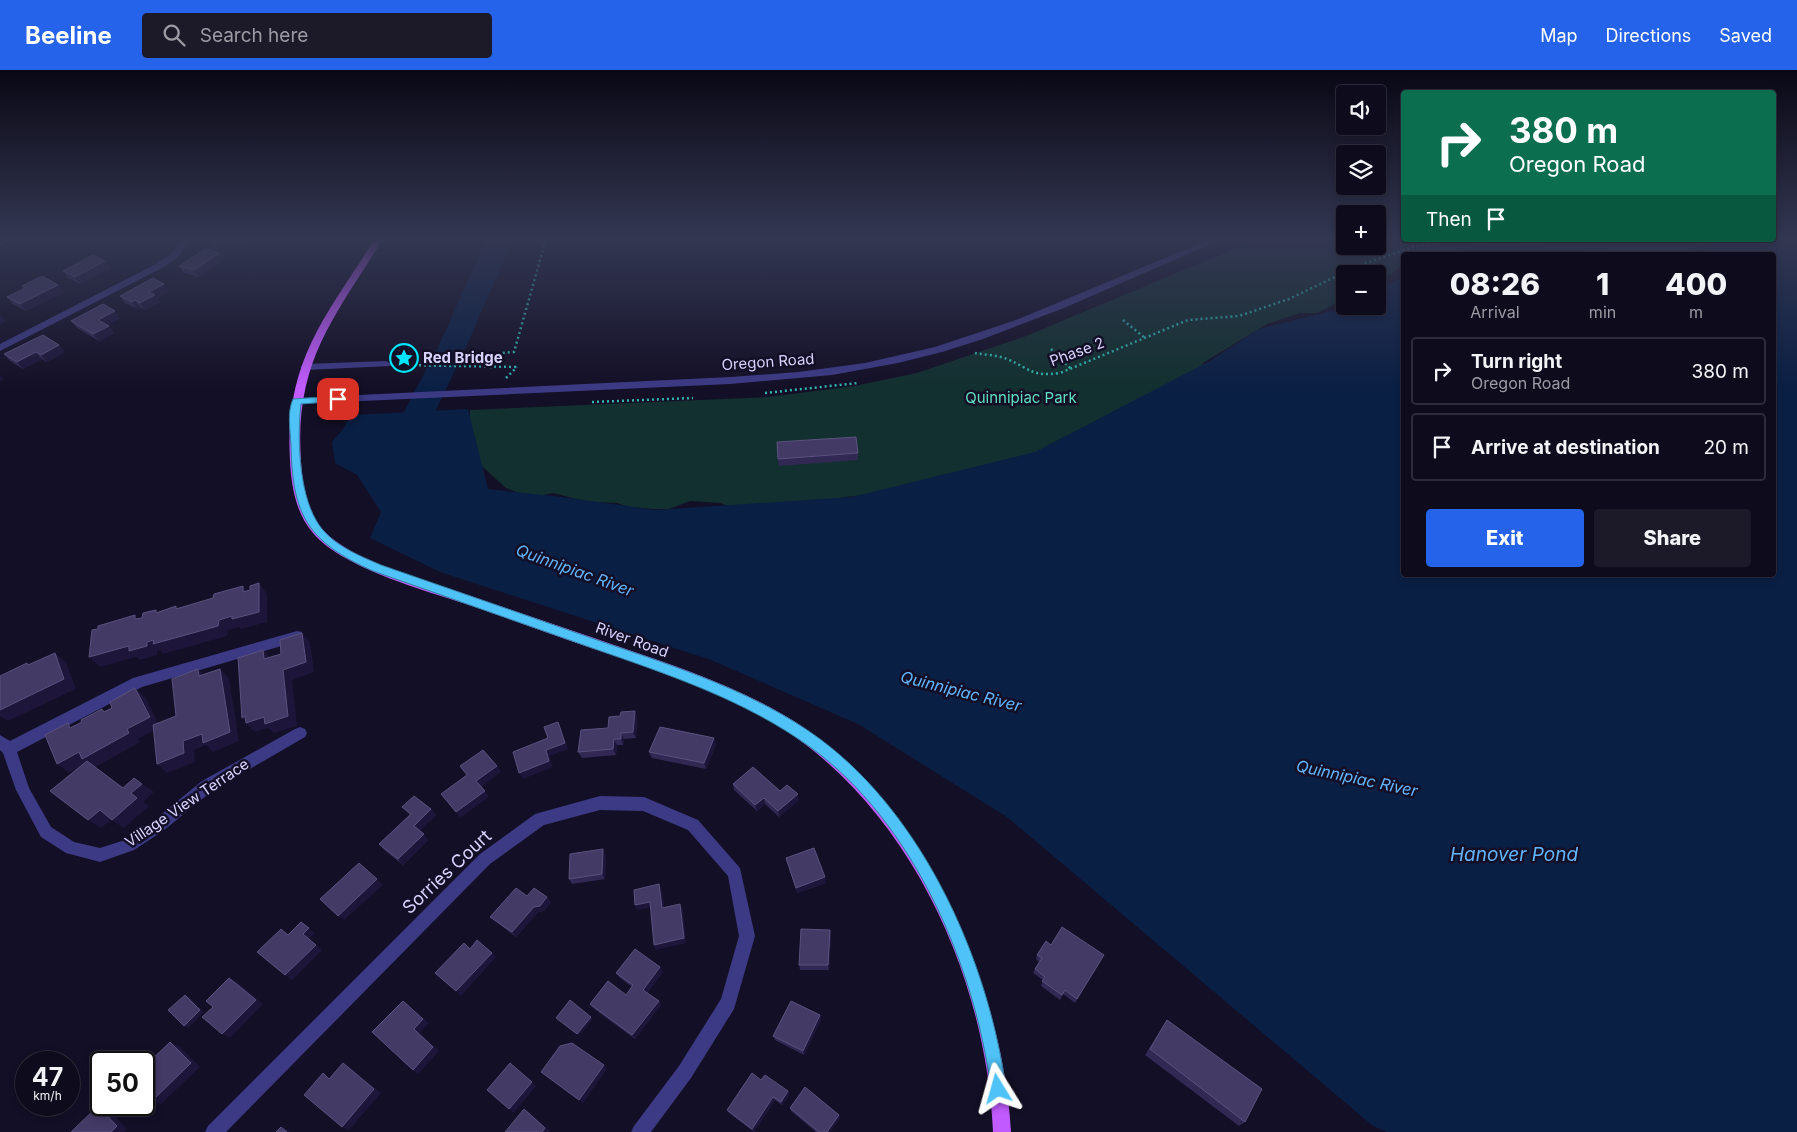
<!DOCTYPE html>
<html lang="en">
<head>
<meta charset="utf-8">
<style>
  body { margin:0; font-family:Inter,sans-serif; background:#1c1929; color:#f1f3f6; height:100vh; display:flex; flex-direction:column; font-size:19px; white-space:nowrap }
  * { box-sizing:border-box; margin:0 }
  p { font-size:16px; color:#9b9ba3 }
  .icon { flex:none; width:28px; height:28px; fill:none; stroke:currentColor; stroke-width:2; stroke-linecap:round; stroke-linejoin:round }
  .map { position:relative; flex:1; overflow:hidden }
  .panel { position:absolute; left:1401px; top:182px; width:375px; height:325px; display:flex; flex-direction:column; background:#0e0b1c; border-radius:5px; box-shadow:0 2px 8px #0003,0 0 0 1px #2e2b3b }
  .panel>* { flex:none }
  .top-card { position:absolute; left:1401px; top:20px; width:375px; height:152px; border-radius:5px; box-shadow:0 2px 8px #0003,0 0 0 1px #2e2b3b; background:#0b6e4f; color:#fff; overflow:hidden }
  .fabs { position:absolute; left:1336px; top:15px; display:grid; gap:10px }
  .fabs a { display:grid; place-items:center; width:50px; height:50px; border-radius:5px; background:#0e0b1c; box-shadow:0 2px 8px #0003,0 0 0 1px #2e2b3b; font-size:25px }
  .speed { position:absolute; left:15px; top:981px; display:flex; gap:10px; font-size:25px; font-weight:700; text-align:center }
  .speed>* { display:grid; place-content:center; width:65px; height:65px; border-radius:50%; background:#0e0b1c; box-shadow:0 2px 8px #0003,0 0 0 1px #2e2b3b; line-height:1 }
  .speed small { font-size:12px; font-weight:400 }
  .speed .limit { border:2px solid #111; border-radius:8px; background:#fff; color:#111 }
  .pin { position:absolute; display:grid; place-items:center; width:42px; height:42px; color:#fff; margin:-21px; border-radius:10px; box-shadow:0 2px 8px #0006 }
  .me { position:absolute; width:55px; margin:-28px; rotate:352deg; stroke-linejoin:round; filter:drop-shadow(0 0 4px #0008) }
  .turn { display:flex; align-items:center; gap:18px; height:105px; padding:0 25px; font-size:22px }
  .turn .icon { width:65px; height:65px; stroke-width:2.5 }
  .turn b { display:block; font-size:35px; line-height:42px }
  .then { display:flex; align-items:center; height:48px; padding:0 25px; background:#0003; gap:10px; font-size:19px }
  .eta { display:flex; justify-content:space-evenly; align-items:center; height:85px; text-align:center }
  .eta b { font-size:30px; font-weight:800; line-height:35px }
  .cta { display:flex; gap:10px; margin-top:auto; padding:10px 25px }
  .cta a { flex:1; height:58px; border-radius:5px; background:#2563eb; color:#fff; font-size:20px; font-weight:800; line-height:58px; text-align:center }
  .cta a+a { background:#1c1929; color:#f1f3f6 }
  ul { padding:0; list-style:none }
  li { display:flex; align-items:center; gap:15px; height:68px; margin:0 10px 8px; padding:0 15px; border:2px solid #2e2b3b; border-radius:5px }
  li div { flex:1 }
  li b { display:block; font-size:19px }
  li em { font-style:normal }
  header { display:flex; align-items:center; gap:30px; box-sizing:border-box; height:70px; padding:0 25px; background:#2563eb; color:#fff }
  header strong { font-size:24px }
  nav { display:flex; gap:28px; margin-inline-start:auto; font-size:18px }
  .search { width:350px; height:45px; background:#1c1929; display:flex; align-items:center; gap:12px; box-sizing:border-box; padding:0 18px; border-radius:5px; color:#9b9ba3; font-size:19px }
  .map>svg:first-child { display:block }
  .green { fill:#12302f }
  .water { fill:#0a1f44 }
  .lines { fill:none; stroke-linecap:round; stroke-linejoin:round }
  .river { fill:#0a1f44; fill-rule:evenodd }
  .path { stroke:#2fb8b0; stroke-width:2.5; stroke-dasharray:2 3; stroke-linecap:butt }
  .minor { fill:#3d3a85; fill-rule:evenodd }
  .major { fill:#c25bff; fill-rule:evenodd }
  .wall { fill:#312854 }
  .shaded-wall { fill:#1d163a }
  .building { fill:#433a66; stroke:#5a527e }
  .route { fill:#4fc3f7; stroke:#337fa1 }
  .labels { text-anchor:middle; stroke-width:5; stroke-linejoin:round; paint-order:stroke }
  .street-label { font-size:15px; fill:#d9d4ff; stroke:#130f26 }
  .poi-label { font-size:15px; font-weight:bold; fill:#d9d4ff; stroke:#130f26; text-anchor:start }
  .park-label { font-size:15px; fill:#5fe0c0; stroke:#130f26 }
  .water-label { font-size:16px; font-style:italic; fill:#62b6ff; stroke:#130f26 }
  .near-street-label { font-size:18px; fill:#d9d4ff; stroke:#130f26 }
  .near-water-label { font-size:19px; font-style:italic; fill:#62b6ff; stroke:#130f26 }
</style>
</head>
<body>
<header>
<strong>Beeline</strong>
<div class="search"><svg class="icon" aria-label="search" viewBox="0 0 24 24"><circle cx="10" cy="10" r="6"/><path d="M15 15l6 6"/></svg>Search here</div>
<nav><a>Map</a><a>Directions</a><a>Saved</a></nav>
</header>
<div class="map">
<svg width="1797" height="1062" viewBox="0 0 1797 1062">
  <rect width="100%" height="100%" fill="#130f26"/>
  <path class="green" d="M1258,169H1345V176H1378V169L1711,170L1697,179L1666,185L1569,178L1481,176L1427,185H1404V194L1380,212L1378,213V204H1345V229L1317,243H1300L1267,254L1203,293L1196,307L1045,380L879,424L845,427L808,434L729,437L721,433L690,431L669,439H654L629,437L617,433L588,432L553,423L539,426L521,424L506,418L475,390L470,359V340L768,327L854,316L917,303L1026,266Z"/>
  <path class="water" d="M1797,169V1062H1387L1373,1056L1007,747L858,654L711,590L440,502L370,468L381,442L357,405L335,393L332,372L343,359L350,345L468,339L488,419L562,427L656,440L852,427L1035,382L1208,292L1259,259L1351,236H1378V219L1404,207V505H1774V185H1692L1723,170Z
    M1542,181L1631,185H1508Z"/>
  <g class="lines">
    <path class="river" d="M487,169H513L467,275L426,361L433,388L428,396L417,399L406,396L401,388L394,361L439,275Z"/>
    <path class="path" d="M1123,250L1145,268
      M1051,279L1071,299
      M975,283C985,285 998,285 1007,289C1031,299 1031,307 1060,303L1188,250L1239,246L1289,229L1358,196L1413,177L1449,170
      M399,295L517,297
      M490,298L502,283L514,282L546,169
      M506,308L517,297
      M765,323L858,313
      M592,332L693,328"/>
    <path class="minor" d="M183,169H191L177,188L160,199L0,281V274L154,195L171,184Z
      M1211,169H1222L1064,238L983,269L942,282L898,293L832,305L730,314L297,334L292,331L297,328L730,307L798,302L865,293L935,277L1016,250Z
      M386,291L391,294L390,296L305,300L300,297L305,294Z
      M297,561L302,562L303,566L302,570L142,617L17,682L29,718L51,757L74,772L100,778L125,770L153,751L202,711L295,659L300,657L305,659L307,663L305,667L212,721L163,761L134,780L100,792L66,783L41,767L16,720L3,683L0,680V665L10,671L133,608Z
      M600,726L644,727L698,750L740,798L755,866L734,939L691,1008L651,1062H631L634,1056L679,996L721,929L739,866L728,806L688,760L643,741L600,740L544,755L490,794L226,1062H205L208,1056L480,784L535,744Z"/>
    <path class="major" d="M375,169H383C334,248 294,292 301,391C302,412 306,436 318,454C344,490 424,509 465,524C517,542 568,559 620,577C690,601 763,625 822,671C885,720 929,787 960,859C988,924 1007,991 1011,1062H993C986,903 907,730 766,648C720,622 670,605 621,588C573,572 526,555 478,538C432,522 344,500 313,463C296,444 291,415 290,390C284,292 326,246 375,169Z"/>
  </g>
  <path class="wall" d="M114,169H140L127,176Z
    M211,169H257L256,170L250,171L248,174L215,178L211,171Z
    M220,183L224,190L199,207L184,203L179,196Z
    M105,191L110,198L80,214L68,208L63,201Z
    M22,216L64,222L26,241L13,234L7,227L24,218Z
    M169,221L157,228L160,232L145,240L140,237L137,239L125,233L120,226Z
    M120,248L107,255L114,263L99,271L77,258L71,251Z
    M59,275L65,282L47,292L42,289L23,299L10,291L4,284Z
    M858,383V390L779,396L778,389Z
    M637,647L636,668L624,669L623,675H617L616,685L582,688L578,682L608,658Z
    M716,674L706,699L652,688L649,682Z
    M733,714L780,721L799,730L779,747L765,734L757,741L734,720Z
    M402,737L431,739L436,745L419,761L428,770L403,795L384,780L379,774L410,745Z
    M606,785L605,809L572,814L569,809Z
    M786,788L826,813L797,823Z
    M527,826L547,827L551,832L544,841L538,842L516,867L495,851L490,847Z
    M830,860L831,865L829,900H800L799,895Z
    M1051,875L1101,890L1075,933L1063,924L1060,930L1041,916L1043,910L1033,903L1035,899L1039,892L1036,889L1037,885Z
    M660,897L663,902L647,923L659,931L661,935L635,969L593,938L590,934L626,925L632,917L620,908L616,903Z
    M820,945L821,950L804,985L775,970L773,966Z
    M1167,950L1245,1052L1239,1056L1145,985L1163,956Z
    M761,1010L788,1021L789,1025L782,1035L775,1030L754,1062L729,1043L727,1040Z
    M790,1038L840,1048L830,1062H816L791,1041Z"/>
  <path class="shaded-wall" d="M3,169H18L11,173L14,177L1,185L0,183V175Z
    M122,169H140L127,176Z
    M245,169H248L250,171L248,174Z
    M220,183L224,190L199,207L194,200Z
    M105,191L110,198L80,214L75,207Z
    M164,214L169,221L157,228L160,232L145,240L140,233L149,222Z
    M58,215L64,222L26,241L20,234Z
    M135,230L140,237L137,239L132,232Z
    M115,241L120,248L104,257L98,250Z
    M0,245L6,251L0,254Z
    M109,256L114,263L99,271L93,264Z
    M59,275L65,282L47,292L41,285Z
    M36,282L42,289L23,299L17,292Z
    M0,305L4,309L0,311Z
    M259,513L267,524V552L241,559L239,557L228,560L227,566L163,584L160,580L157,581V585L140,590L136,587L100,597L89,587L147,572L219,550Z
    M243,516L252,526L243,522Z
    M302,563L310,572L314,602L292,610L297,656L274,663L268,658L255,662L246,653L247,652L242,648L245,646L264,647L283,600Z
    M263,580L272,589H264Z
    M55,583L66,592L76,619L8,651L0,646V640Z
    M198,599L208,609L199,606Z
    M220,599L229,608L239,671L213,682L206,675L194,680L195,692L167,703L157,694Z
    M135,618L146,628L160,657L138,669L140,672L94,698L88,693L69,703L57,694L79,682L127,659Z
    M635,641L637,647L636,668L633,662Z
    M558,652L561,658L568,679L549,686L553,697L523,709L519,703L546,680Z
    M621,663L624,669L623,675L621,669Z
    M714,668L716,674L706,699L704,693Z
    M614,669L617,675L616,685L613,679Z
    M497,696L501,702L481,717L476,711Z
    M142,714L154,722L143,732L149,736L124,758L112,750L131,723Z
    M485,721L489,727L460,748L456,742Z
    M798,724L799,730L779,747L778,741Z
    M764,728L765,734L757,741L755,735Z
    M431,739L436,745L419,762L414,756Z
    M100,740L112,749L101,758L88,750Z
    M424,764L428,770L403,795L398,789Z
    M603,779L606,785L605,809L602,804Z
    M825,807L826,813L797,823L796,818Z
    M377,809L383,815L344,850L338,846Z
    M659,814L662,820L665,843L662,838Z
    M547,827L551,832L544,841L538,842L516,867L512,862L534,837Z
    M650,832L653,837L637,840L635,835Z
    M680,834L683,839L686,873L656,880L654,875Z
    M301,852L315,863L309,869L322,880L292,910L285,905Z
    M830,860L831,865L829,900L828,895Z
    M492,883L496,887L461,926L456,921Z
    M660,897L663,902L646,924L643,920Z
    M229,908L237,912L263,934L230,968L222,964Z
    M185,925L189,927L204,942L188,958L184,956Z
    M403,931L429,953L419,963L439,981L418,1004L413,1000Z
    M659,931L661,935L635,969L632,965Z
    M820,945L821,950L804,985L803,981Z
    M591,947L593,949L579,966L577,964Z
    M170,972L179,976L200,997L161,1034L152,1031Z
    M343,993L349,997L381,1023L349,1060L342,1057Z
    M510,993L536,1016L514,1043L509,1039Z
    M604,995L607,999L583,1033L579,1030Z
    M144,1020L150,1023L144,1029Z
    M788,1021L789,1025L782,1035L781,1032Z
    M773,1027L775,1030L754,1062L752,1059Z
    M98,1036L108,1039L127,1059L124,1062H111Z
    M524,1039L529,1042L550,1061L549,1062H542Z
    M839,1045L840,1048L830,1062H827Z
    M281,1057L288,1060L291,1062H287Z"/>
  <path class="building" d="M0,169H5L9,170L0,175Z
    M211,169H229L211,171Z
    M205,179L220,183L194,200L179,196Z
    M93,185L105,191L75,207L63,201Z
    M42,206L58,215L20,234L7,227L25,218L22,216Z
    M153,208L164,214L149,222L155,225L140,233L135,230L132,232L120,226Z
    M103,234L115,241L98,250L109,256L93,264L71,251Z
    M43,265L59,275L41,285L36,282L17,292L4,284Z
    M856,367L858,383L778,389L777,372Z
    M259,513V542L232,549V546L219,550L218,556L153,574L154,570L147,572V576L129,581V576L89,587L92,560L98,559V556L135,545V549L142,548L143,543L156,540V543L176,536V539L213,528L214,524L243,516V522L250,520V516Z
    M302,563L306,592L283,600L288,646L265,654L264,647L246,653L245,646L242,648L238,588L263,580L264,589L281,584L280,570Z
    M55,583L64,609L0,640V606L27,593L28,595Z
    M198,599L199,606L220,599L230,662L203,673L202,664L183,671L184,683L157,694L153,655L176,646L172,609Z
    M135,618L150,647L127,659L129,663L82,689L79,682L57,694L45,665L68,653L70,658L82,652L81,650L102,639L104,642L112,638L110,632Z
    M635,641L633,662L621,663V669H614L613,679L578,682L581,660L608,658L609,647L620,646L621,642Z
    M558,652L565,673L546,680L549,691L519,703L513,682L548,668L544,657Z
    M660,657L714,668L704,693L649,682Z
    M483,680L497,696L476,711L485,721L456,742L441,724L467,705L460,696Z
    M87,691L123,718L134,708L142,714L131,723L137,728L112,750L100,740L88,750L50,721Z
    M753,697L780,721L787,715L798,724L778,741L764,728L755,735L733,714Z
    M414,726L431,739L414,756L424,764L398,789L379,774L411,744L402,737Z
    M814,778L825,807L796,818L786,788Z
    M603,779L602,804L569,809L570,784Z
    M359,793L377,809L338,846L320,829Z
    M659,814L662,838L680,834L684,868L654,875L650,832L635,835L634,820Z
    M516,818L527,826L534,818L547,827L540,836L534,837L512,862L490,847Z
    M301,852L309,858L303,864L316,875L285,905L257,882L281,859L288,865Z
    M1062,857L1104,885L1077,929L1065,920L1062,925L1042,911L1045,907L1035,899L1042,888L1037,885L1046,871L1051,875Z
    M801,859L830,860L828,895H799Z
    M477,870L492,883L456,921L435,903L464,873L470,879Z
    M635,879L660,897L643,920L659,931L632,965L590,934L608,911L626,925L633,915L616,903Z
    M229,908L256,930L222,964L202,947L213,937L206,931Z
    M185,925L200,940L184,956L168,940Z
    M570,930L591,947L577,964L556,948Z
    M403,931L423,949L414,959L433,977L413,1000L372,962Z
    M791,931L820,945L803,981L773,966Z
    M1167,950L1262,1019L1245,1052L1150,979Z
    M170,972L191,993L152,1031L144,1022V997Z
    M572,973L604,995L579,1030L541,1002L560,976Z
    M343,993L374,1019L342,1057L304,1025L323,1003L329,1009Z
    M510,993L532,1012L509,1039L487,1020Z
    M752,1003L761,1010L765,1005L788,1021L781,1032L773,1027L752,1059L727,1040Z
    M805,1017L839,1045L827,1062H819L790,1038Z
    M98,1036L117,1056L111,1062H71Z
    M524,1039L545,1058L542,1062H505Z
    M281,1057L287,1062H276Z"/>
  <linearGradient id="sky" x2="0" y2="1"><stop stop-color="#0a0815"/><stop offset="0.53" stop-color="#333752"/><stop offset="1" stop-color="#333752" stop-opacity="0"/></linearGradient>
  <rect width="1797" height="318" fill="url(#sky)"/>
  <path class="route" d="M338,326L342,327V331L301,334C297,367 299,421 316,450C329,474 358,485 381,495C455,521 529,546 603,572C677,597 756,622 820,669C925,747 989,893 1006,1019L1004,1025L998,1027L993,1025L991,1019C975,896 913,751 810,677C745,630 667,604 592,578C519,552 446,527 373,501C308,472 292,446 291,374C290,360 287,342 293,329Z"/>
  <defs>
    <symbol id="sight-ring" viewBox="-11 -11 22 22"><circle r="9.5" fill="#130f26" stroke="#00e5ff" stroke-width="1.5"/><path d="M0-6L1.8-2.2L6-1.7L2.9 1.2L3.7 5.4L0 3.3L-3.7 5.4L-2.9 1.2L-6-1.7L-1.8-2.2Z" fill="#00e5ff"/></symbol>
  </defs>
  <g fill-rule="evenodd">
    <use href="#sight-ring" x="388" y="272" width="32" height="32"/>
  </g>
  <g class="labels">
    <g class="street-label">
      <text transform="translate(1077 282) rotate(-20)" y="5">Phase 2</text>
      <text transform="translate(768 292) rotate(-4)" y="5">Oregon Road</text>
      <text transform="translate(632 570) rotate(20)" y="5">River Road</text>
      <text transform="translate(187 733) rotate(-34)" y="5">Village View Terrace</text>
    </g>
    <g class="poi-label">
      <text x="423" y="293">Red Bridge</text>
    </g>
    <g class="park-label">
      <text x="1021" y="333">Quinnipiac Park</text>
    </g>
    <g class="water-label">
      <text transform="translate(575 500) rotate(20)" y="6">Quinnipiac River</text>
      <text transform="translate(961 621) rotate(14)" y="6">Quinnipiac River</text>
      <text transform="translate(1357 708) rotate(12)" y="6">Quinnipiac River</text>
    </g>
    <g class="near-street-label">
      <text transform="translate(447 802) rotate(-43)" y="6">Sorries Court</text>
    </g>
    <g class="near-water-label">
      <text x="1514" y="791">Hanover Pond</text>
    </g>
  </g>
</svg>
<div class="fabs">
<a><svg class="icon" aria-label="sound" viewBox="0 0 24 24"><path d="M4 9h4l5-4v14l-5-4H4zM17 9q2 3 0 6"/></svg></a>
<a><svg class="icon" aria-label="layers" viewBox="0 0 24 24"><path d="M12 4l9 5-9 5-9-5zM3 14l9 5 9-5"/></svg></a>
<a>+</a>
<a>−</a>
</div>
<div class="speed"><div>47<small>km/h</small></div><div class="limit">50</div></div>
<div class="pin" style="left:338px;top:329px;background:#d93025"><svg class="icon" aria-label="arrive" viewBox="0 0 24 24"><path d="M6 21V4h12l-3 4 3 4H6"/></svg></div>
<svg class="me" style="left:998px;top:1019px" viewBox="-20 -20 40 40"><path d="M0-17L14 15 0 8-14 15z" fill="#4fc3f7" stroke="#fff" stroke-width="4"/></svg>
<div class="top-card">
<div class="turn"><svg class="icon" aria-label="right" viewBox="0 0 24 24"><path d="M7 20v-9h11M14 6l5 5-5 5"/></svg><div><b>380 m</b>Oregon Road</div></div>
<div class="then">Then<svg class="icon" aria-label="arrive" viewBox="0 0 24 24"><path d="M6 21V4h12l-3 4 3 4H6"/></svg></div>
</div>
<section class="panel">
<div class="eta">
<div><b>08:26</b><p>Arrival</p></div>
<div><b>1</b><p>min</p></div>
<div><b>400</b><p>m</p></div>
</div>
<ul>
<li><svg class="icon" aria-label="right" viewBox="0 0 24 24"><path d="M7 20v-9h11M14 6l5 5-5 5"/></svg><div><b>Turn right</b><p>Oregon Road</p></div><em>380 m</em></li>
<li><svg class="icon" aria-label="arrive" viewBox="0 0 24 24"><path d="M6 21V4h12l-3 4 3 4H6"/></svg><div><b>Arrive at destination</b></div><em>20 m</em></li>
</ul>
<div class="cta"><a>Exit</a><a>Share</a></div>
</section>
</div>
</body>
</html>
